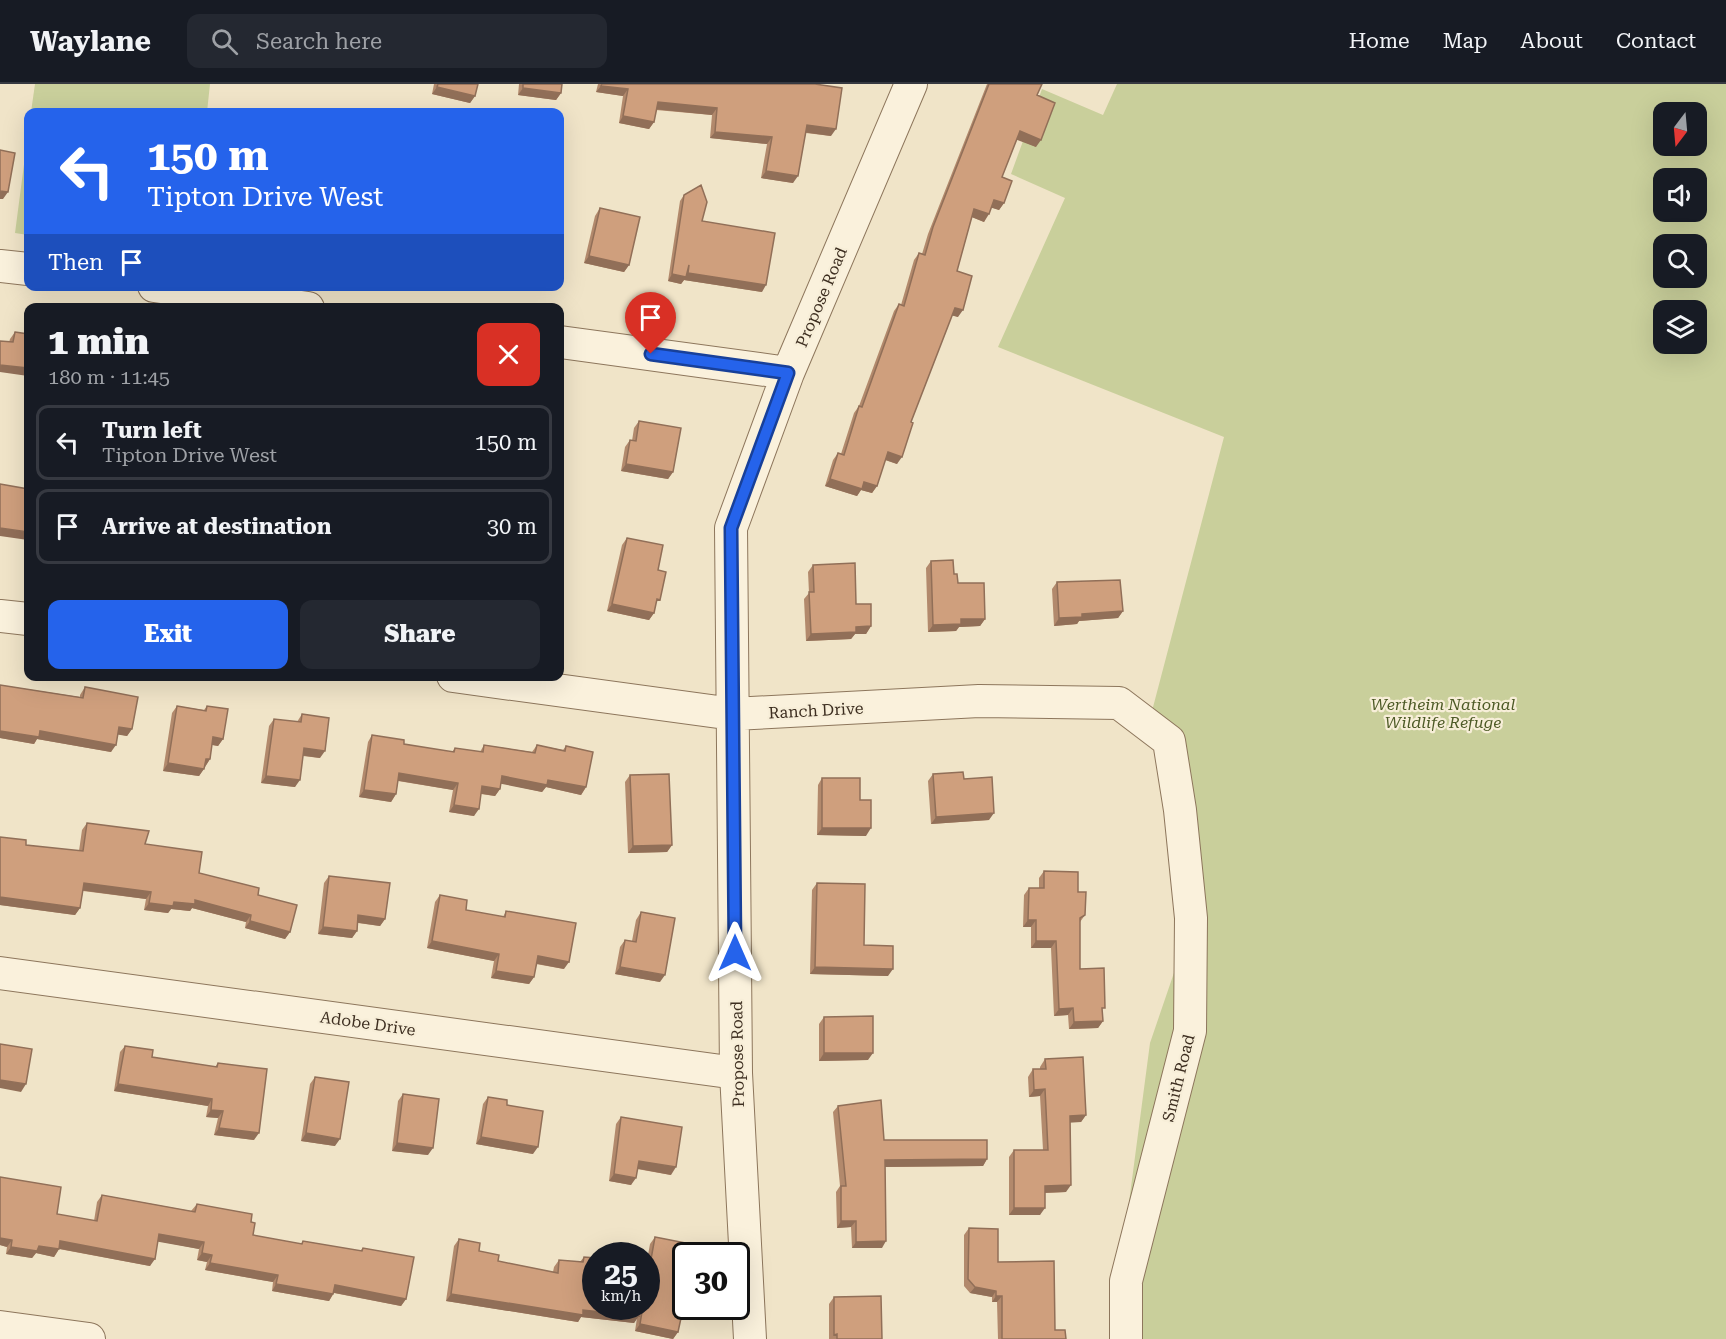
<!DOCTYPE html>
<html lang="en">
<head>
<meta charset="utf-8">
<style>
  body { margin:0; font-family:"Roboto Serif",serif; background:#242831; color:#f1f3f6; height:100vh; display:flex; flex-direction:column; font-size:22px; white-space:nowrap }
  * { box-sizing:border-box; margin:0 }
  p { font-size:20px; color:#9ea1a6 }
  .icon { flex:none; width:33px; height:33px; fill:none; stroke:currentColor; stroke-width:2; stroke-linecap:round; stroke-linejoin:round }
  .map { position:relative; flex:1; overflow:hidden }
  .panel { position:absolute; left:24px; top:219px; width:540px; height:378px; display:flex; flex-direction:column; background:#171b24; border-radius:12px; box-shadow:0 6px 24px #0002 }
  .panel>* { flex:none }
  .guide { position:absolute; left:24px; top:24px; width:540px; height:183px; border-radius:12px; box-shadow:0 6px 24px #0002; background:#2563eb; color:#fff; overflow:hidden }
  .needle { width:39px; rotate:196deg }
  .controls { position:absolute; left:1653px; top:18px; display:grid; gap:12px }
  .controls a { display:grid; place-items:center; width:54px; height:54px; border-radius:12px; background:#171b24; box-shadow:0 6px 24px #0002; font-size:30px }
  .speed { position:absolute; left:582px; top:1158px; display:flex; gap:12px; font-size:30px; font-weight:700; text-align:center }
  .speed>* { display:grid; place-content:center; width:78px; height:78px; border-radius:50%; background:#171b24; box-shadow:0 6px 24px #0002; line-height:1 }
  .speed small { font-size:15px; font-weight:400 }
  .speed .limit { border:3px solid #111; border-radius:9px; background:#fff; color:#111 }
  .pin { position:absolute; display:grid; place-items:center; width:51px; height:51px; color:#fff; margin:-62px -26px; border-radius:50% 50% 50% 0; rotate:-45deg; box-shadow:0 0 6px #0007 }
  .pin .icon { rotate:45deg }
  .me { position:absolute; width:66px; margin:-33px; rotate:0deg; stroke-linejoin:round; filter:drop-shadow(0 0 4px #0008) }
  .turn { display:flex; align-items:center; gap:21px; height:126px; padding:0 24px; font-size:27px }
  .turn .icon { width:78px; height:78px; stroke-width:2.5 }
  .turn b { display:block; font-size:42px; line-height:51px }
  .then { display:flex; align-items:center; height:57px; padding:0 24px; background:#0003; gap:12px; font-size:22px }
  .round { display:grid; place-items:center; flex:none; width:63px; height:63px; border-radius:12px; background:#242831 }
  .headline { display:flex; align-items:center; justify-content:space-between; height:102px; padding:0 24px }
  h1 { font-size:36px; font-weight:800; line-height:45px }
  .button { display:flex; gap:12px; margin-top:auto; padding:12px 24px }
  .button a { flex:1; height:69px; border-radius:12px; background:#2563eb; color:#fff; font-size:24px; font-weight:800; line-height:69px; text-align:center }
  .button a+a { background:#242831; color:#f1f3f6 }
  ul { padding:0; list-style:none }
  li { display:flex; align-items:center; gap:18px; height:75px; margin:0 12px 9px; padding:0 12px; border:3px solid #363941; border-radius:12px }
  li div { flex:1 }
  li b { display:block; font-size:22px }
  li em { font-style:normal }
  header { display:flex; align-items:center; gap:36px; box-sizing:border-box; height:84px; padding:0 30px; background:#171b24; border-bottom:2px solid #363941 }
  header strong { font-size:28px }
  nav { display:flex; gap:33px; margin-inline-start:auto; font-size:21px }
  .search { width:420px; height:54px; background:#242831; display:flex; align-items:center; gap:15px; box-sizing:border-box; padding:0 21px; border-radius:12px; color:#9ea1a6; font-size:22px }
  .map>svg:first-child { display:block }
  .green { fill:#c9cf9b; fill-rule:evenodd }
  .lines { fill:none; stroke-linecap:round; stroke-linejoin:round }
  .minor-casing { stroke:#8d765c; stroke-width:34 }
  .minor { stroke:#faf1dc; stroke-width:32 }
  .wall { fill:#b2896c }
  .shaded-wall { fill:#916f58 }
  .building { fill:#cf9f7d; stroke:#916f58; stroke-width:1.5 }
  .route-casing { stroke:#184099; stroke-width:15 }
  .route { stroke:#2563eb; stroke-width:10 }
  .labels { text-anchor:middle; stroke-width:4.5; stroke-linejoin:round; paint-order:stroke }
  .street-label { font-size:16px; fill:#3d2e20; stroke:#f7eed8 }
  .park-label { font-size:16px; font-style:italic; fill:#4d5a26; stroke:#f7eed8 }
</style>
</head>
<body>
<header>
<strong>Waylane</strong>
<div class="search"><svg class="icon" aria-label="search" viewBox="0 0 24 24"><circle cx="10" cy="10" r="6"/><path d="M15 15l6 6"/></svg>Search here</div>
<nav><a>Home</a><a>Map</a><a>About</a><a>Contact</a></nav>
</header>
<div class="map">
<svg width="1726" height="1255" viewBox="0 0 1726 1255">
  <rect width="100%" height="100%" fill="#f0e4c8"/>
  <path class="green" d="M35,0H210L207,28H31Z
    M1117,0H1726V1255H1111L1150,959L1191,839L1152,627L1224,353L998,263L1065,114L1011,90L1042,5L1103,31ZM1664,28H1696V62H1664ZM1664,94H1696V128H1664ZM1664,160H1696V194H1664ZM1664,226H1696V260H1664Z
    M28,50V151L15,149Z"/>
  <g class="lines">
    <defs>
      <path id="minor" d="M0,182L28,185
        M154,202L308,224
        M560,258L788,289
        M0,532L28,535
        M453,592L733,630L979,617L1119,619L1169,657L1180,726L1191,834L1190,947L1126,1197V1255
        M0,889L736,989
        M0,1243L89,1255
        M750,1255L736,989L731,444L788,289L911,0"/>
    </defs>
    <use href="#minor" class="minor-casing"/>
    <use href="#minor" class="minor"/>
  </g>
  <path class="wall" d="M434,0H478L475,12L470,19L432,10Z
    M519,0H562L561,9L556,16L518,11Z
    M598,0H815L831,52L806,49L793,99L761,94L767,60L710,54L712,31L656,26L654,38L649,45L619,39L623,12L596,8Z
    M987,0H1042L1037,11L1036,63L1017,55L1002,93L1004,119L999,126L991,123L984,138L972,133L957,187L958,233L952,231L911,338L897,380L885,376L877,402L872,409L861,406L857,412L825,402L833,376L838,369L841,370L854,329L859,322L894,227L899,220L901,221L914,176L919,169L922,170L928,150Z
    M684,111L702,137L762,208L684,196L681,200L668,197L680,117Z
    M600,124L629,181L624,188L584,179L595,132Z
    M15,248L28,250L0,288L10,255Z
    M639,337L673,388L668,395L621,387L625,363L630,356L632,357L634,344Z
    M627,454L658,486L655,523L654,529L649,536L607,527L622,461Z
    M931,477L954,490L958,499L985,535L980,542L959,543L956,547L928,548L926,484Z
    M813,481L856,520L871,542L866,550H855L851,555L806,557L804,515L809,509L808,488Z
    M1057,498L1123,527L1118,534L1079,537L1077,540L1054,542L1052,505Z
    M0,601L80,613V611L85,603L132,645L127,652L118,650L111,668L37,655L34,660L0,654Z
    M177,622L204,626L207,622L223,655L218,662L212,661L210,675L199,692L163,687L172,629Z
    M302,630L320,674L303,672L295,703L261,699L269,642L274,635L297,638Z
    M372,651L404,660L452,668L455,664L480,668L484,661L532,668L537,661L563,666L566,662L586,703L581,711L546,703L542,708L501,699L500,705L495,712L481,710L474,732L449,728L453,706L398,697L396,710L391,718L359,713L368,658Z
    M933,690L964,695L989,736L931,740L928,697Z
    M630,691L672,761L667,768L628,769L625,698Z
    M822,694L860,716L866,752L817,751L818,701Z
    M87,739L145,760L199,789L258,811L290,848L285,855L245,844L246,838L192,824L190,827L171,825L168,829L144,826L146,815L83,807L80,824L75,831L0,821V753L26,761L79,767L82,746Z
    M1044,787L1078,808L1085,831L1080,838V885L1102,928L1103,937L1098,944L1069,945L1068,931L1054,932L1051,864H1031V843H1023L1024,811L1029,804H1039V794Z
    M329,792L385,835L380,842L358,839L357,847L352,854L318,850L324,799Z
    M817,799L864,861L888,892L810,890L812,806Z
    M440,811L466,826L503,833L506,827L564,885L536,880L534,893L529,900L491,894L494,877L427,864L435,818Z
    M641,828L660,898L615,890L620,863L625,856L632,857L636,836Z
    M824,933L868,976L819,977V940Z
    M125,962L152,973L215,983L218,979L254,1056L214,1051L218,1034L206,1033L208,1022L114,1007L120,968Z
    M1045,975L1086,1031L1081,1038H1070L1066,1108L1045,1109L1040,1131H1009V1073L1014,1066H1043L1040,1012L1029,1013L1028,993L1033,985H1040V983Z
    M315,993L335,1062L301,1057L310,1000Z
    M403,1010L428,1071L392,1067L398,1017Z
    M488,1013L507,1021L533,1070L476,1060L483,1020Z
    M838,1022L884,1056L987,1075L983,1082L885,1083L882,1164H852L851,1143L837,1144L836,1108L840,1102L833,1028Z
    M621,1033L671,1091L637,1085L631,1101L609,1097L616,1040Z
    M0,1093L57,1130L94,1137L97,1118L102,1111L191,1127L197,1120L251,1138L253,1151L301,1160L303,1157L360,1167L363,1164L406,1215L401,1222L334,1209L329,1217L272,1207L273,1198L205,1186L207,1178L197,1176L199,1165L158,1157L150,1182L59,1165L54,1173L36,1169L32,1174L6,1170L7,1163L0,1161Z
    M969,1144L998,1178L1055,1246L1066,1255H998L997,1218H992V1213L970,1209L964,1202V1151Z
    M655,1153L686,1172L678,1248L673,1255L635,1247L637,1234L634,1239L581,1233L578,1238L446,1217L454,1162L459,1155L479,1167L498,1177L553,1188L554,1183L559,1176L580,1178L584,1173L638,1230L639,1222H646V1182L650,1160Z
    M834,1213L882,1255H829V1220Z"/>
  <path class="shaded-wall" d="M601,2L628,5L623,12L596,8Z
    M437,3L475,12L470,19L432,10Z
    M523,4L561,9L556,16L518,11Z
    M658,18L717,24L712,31L653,25Z
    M623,32L654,38L649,45L619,39Z
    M807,41L836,45L831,52L802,48Z
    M1020,47L1041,56L1036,63L1015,55Z
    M715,48L772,53L767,60L710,54Z
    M766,87L798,92L793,99L761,94Z
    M0,107L8,108L3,115H0Z
    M994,116L1004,119L999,126L989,123Z
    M974,125L989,130L984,138L969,132Z
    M589,172L629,181L624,188L584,179Z
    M688,189L766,201L762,208L684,196L681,200L668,197L672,190L685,193Z
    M955,224L963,226L958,233L950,231Z
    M0,281L28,284V292L0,288Z
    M888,368L902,373L897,380L883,375Z
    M626,380L673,388L668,395L621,387Z
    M830,395L864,398L877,402L872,409L861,406L857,412L825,402Z
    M0,444L28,448V456L0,452Z
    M612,520L654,529L649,536L607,527Z
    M1123,527L1118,534L1079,537L1077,540L1054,542L1059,534L1082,530Z
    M961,535H985L980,542L959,543L956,547L928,548L933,541Z
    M871,542L866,550H855L851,555L806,557L811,550L856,543Z
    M119,643L132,645L127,652L114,650Z
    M0,647H40L116,661L111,668L37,655L34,660L0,654Z
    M213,653L223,655L218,662L208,660Z
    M304,664L325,667L320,674L299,671Z
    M206,675H210L205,683Z
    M168,679L204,685L199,692L163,687Z
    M399,689L458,699L453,706L394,696Z
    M266,692L300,696L295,703L261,699Z
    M502,692L548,696L586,703L581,711L546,703L542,708L497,699Z
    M482,702L500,705L495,712L477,709Z
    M364,706L396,710L391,718L359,713Z
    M454,721L479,725L474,732L449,728Z
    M994,729L989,736L931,740L936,733Z
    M822,744H871L866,752L817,751Z
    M672,761L667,768L628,769L633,762Z
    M84,799L151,808L146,815L79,806Z
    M0,813L80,824L75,831L0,821Z
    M195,816L251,831L246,838L192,824L190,827L171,825L168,829L144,826L149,819Z
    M358,831L385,835L380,842L353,838Z
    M1028,836H1036L1031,843H1023Z
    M250,837L290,848L285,855L245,844Z
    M323,843L357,847L352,854L318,850Z
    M432,857L499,870L494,877L427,864Z
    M1036,857H1056L1051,864H1031Z
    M538,872L569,878L564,885L533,879Z
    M620,883L665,891L660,898L615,890Z
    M815,883L893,885L888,892L810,890Z
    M496,887L534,893L529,900L491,894Z
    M1073,924L1068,931L1054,932L1059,925Z
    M1103,937L1098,944L1069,945L1074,938Z
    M824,969H873L868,976L819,977Z
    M0,996L26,1000L21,1008L0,1004Z
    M118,1000L212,1015L208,1022L114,1007Z
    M1045,1005L1040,1012L1029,1013L1034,1006Z
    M211,1026L223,1027L218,1034L206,1033Z
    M1086,1031L1081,1038L1065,1039L1070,1032Z
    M219,1044L259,1049L254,1056L214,1051Z
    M306,1049L340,1055L335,1062L301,1057Z
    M481,1053L538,1063L533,1070L476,1060Z
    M397,1059L433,1064L428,1071L392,1067Z
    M987,1075L983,1082L880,1083L885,1076Z
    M639,1077L676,1083L671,1091L634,1084Z
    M614,1090L636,1094L631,1101L609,1097Z
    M1071,1101L1066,1108L1040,1109L1045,1102Z
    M1014,1124H1045L1040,1131H1009Z
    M841,1137H856L851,1143L837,1144Z
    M159,1150L204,1158L199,1165L154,1157Z
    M0,1154L12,1156L7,1163L0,1161Z
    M60,1157L155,1175L150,1182L55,1164Z
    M886,1157L882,1164H852L856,1158Z
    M39,1162L59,1165L54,1173L36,1169L32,1174L6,1170L11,1163Z
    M202,1169L212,1171L207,1178L197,1176Z
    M210,1179L278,1191L273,1198L205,1186Z
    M276,1200L333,1210L329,1217L272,1207Z
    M335,1201L406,1215L401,1222L330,1208Z
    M975,1203L996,1207L992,1213L970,1209Z
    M451,1210L639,1232L634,1239L581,1233L578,1238L446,1217Z
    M996,1212H1002L997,1218H992Z
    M640,1240L678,1248L673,1255L635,1247Z"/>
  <path class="building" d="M438,0H478L475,12L437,3Z
    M523,0H562L561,9L523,4Z
    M602,0H815L842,4L836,45L807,41L798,92L766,87L772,53L715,48L717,24L658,18L654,38L623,32L628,5L601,2Z
    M989,0H1042L1037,11L1055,19L1041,56L1020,47L1002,93L1012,97L1004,119L994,116L989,130L974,125L957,187L972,192L963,226L955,224L911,338L913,339L902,373L888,368L877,402L864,398L862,405L830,395L838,369L844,371L859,322L862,323L899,220L904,222L919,169L925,171L933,143Z
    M0,66L15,69L8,108L0,107Z
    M701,101L707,118L702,137L775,149L766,201L688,189L689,181L686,193L672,190L684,111Z
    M600,124L640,133L629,181L589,172Z
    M15,248L28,250V284L0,281V257L13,258Z
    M639,337L681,344L673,388L626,380L630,356L636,357Z
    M0,400L28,405V448L0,444Z
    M627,454L663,461L658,486L666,488L660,516L657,515L654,529L612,520Z
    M953,476L954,490H957L958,499H984L985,535H961V540L933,541L931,477Z
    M855,479L856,520H871V542L856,543V548L811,550L809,508H814L813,481Z
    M1120,496L1123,527L1082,530V533L1059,534L1057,498Z
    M0,601L83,614L85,603L138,613L132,645L119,643L116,661L40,647L39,653L0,647Z
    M177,622L206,627L207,622L228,625L223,655L213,653L210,675H206L204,685L168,679Z
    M302,630L329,634L325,667L304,664L300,696L266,692L274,635L301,638Z
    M372,651L404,656V660L454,668L455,664L483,668L484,661L535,669L537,661L565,667L566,662L593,668L586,703L548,696L547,701L502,692L500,705L482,702L479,725L454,721L458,699L399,689L396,710L364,706Z
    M963,688L964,695L992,693L994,729L936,733L933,690Z
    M669,690L672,761L633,762L630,691Z
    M822,694H860V716H871V744H822Z
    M87,739L149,747L145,760L202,768L199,789L259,804L258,811L297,821L290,848L250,837L251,831L195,816V820L174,818L173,822L149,819L151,808L84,799L80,824L0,813V753L26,756V761L83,767Z
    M1044,787L1078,788V808H1086L1085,831L1080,834V885L1104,884L1105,924H1102L1103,937L1074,938L1073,924L1059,925L1056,857H1036V836H1028L1029,804H1044Z
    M329,792L390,799L385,835L358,831L357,847L323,843Z
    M817,799L865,800L864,861L893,862V885L815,883Z
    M440,811L467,816L466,826L505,833L506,827L576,839L569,878L538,872L534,893L496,887L499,870L432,857Z
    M641,828L675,834L665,891L620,883L625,856L636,858Z
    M873,932V969H824V933Z
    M0,960L32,965L26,1000L0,996Z
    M125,962L153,966L152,973L217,983L218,979L267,985L259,1049L219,1044L223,1027L211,1026L212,1015L118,1000Z
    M1083,973L1086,1031L1070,1032L1071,1101L1045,1102V1124H1014V1066H1048L1045,1005L1034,1006L1033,985H1046L1045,975Z
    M315,993L349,998L340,1055L306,1049Z
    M403,1010L439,1015L433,1064L397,1059Z
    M488,1013L507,1016V1021L543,1027L538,1063L481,1053Z
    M881,1016L884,1056H987V1075L885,1076L886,1157L856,1158V1137H841V1102H846L838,1022Z
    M621,1033L682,1043L676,1083L639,1077L636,1094L614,1090Z
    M0,1093L61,1103L57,1130L97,1137L102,1111L195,1128L197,1120L252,1130L251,1138L255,1139L253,1151L302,1160L303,1157L362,1167L363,1164L414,1173L406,1215L335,1201L333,1210L276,1200L278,1191L210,1179L212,1171L202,1169L204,1158L159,1150L155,1175L60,1157L59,1165L39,1162L37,1167L11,1163L12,1156L0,1154Z
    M969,1144L998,1145V1178L1054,1177L1055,1246H1065L1066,1255H1002V1212H996V1207L975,1203L968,1195Z
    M655,1153L691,1160L689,1172H686V1211L678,1248L640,1240L643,1222H646V1203Z
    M459,1155L480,1159L479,1167L499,1171L498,1177L558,1189L559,1176L583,1178L584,1173L596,1174V1222H634L639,1232L583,1226V1231L451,1210Z
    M881,1212L882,1255H837V1250L834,1251V1213Z"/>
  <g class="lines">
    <defs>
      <path id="route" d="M651,270L788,289L731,444L735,869"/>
    </defs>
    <use href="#route" class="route-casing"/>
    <use href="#route" class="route"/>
  </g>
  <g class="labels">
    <g class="street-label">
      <text transform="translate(821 213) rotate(-67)" y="6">Propose Road</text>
      <text transform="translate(816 626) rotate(-3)" y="6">Ranch Drive</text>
      <text transform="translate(368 939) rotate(8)" y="6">Adobe Drive</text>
      <text transform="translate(737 970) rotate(-91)" y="6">Propose Road</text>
      <text transform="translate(1178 994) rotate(-76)" y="6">Smith Road</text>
    </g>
    <g class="park-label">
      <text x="1443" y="626">Wertheim National<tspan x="1443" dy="18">Wildlife Refuge</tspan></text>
    </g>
  </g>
</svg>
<div class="controls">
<a><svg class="needle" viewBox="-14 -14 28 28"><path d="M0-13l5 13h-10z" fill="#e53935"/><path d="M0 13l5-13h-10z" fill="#9ea1a6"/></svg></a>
<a><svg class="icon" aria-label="sound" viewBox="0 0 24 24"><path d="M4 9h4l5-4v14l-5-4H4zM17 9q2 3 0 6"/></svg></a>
<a><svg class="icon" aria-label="search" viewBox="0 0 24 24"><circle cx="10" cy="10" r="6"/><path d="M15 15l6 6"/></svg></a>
<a><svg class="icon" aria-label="layers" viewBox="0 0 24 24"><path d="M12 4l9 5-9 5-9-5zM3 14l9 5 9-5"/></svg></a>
</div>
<div class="speed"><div>25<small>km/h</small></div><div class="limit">30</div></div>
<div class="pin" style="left:651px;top:270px;background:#d93025"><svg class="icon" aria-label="arrive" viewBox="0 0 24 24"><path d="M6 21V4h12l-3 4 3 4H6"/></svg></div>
<svg class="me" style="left:735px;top:869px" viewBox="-20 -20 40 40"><path d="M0-17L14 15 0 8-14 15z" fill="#2563eb" stroke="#fff" stroke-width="4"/></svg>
<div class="guide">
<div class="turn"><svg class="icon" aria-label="left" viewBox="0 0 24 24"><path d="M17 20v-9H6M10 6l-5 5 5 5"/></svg><div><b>150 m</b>Tipton Drive West</div></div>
<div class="then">Then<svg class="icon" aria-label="arrive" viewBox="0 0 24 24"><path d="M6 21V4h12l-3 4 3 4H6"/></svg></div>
</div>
<section class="panel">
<div class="headline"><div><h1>1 min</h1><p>180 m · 11:45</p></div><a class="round" style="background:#d93025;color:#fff"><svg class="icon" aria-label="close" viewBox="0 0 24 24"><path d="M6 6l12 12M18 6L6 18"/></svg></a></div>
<ul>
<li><svg class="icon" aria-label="left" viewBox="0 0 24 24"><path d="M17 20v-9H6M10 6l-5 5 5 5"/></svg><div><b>Turn left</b><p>Tipton Drive West</p></div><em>150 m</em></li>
<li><svg class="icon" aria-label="arrive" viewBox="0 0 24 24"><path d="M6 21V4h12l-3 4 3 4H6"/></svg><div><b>Arrive at destination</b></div><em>30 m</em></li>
</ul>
<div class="button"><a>Exit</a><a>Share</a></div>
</section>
</div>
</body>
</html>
